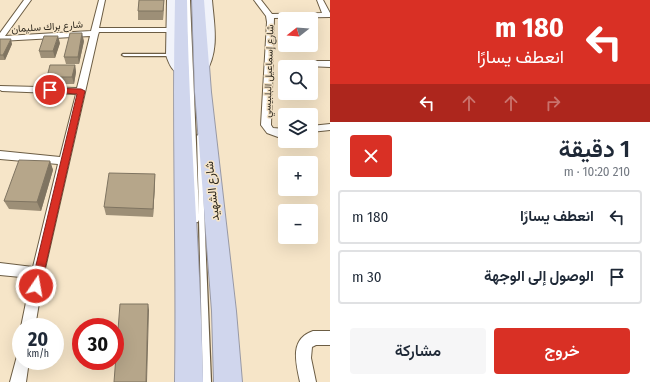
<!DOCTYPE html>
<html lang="ar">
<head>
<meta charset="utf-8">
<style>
  body { margin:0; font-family:"Fira Sans Condensed",Vazirmatn,sans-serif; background:#f6f6f7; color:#1f2937; direction:rtl; height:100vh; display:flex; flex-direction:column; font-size:15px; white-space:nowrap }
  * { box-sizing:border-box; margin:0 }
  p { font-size:13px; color:#747a83 }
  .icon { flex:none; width:22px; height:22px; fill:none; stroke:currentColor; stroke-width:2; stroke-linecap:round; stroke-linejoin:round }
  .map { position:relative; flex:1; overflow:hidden; direction:ltr }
  .sheet { display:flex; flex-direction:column; background:#fff; width:320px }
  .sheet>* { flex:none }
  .top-card { background:#d93025; color:#fff; overflow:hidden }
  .needle { width:26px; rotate:253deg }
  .controls { position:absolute; left:278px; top:12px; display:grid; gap:8px }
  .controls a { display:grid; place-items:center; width:40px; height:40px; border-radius:4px; background:#fff; box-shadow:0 4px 16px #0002; font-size:20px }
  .speed { position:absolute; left:12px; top:318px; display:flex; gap:8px; font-size:20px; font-weight:700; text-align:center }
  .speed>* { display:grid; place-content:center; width:52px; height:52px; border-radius:50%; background:#fff; box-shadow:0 4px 16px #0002; line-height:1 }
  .speed small { font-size:10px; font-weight:400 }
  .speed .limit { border:6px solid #d22; background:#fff; color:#111 }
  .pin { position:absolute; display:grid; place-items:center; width:34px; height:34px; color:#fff; margin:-17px; border:2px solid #fff; border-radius:50%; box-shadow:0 1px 4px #0007 }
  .me { position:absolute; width:44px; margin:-22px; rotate:12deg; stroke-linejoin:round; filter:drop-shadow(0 0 3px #0008) }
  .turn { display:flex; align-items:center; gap:14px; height:84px; padding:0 20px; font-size:18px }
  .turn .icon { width:52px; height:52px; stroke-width:2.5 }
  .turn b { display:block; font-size:28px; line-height:34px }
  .lanes { display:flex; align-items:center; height:38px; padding:0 20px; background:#0003; justify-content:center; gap:20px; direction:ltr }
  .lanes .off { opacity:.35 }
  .round { display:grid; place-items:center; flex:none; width:42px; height:42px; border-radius:4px; background:#f6f6f7 }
  .head { display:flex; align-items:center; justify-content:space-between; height:68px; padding:0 20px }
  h1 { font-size:24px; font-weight:600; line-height:30px }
  .primary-button { display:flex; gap:8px; margin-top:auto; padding:8px 20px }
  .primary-button a { flex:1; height:46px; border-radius:4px; background:#d93025; color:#fff; font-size:16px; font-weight:600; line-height:46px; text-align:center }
  .primary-button a+a { background:#f6f6f7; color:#1f2937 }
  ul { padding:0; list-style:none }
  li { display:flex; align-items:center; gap:12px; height:54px; margin:0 8px 6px; padding:0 12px; border:2px solid #e0e1e3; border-radius:4px }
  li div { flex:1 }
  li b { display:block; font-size:15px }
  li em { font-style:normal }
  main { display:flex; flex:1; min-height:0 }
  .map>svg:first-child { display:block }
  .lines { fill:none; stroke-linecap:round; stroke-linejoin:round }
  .lane-casing { stroke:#6c5d44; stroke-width:2.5 }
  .street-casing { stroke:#6c5d44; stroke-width:2 }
  .secondary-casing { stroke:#6c5d44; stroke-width:2 }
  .highway-casing { stroke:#9899a5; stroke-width:2 }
  .lane { fill:#fff; fill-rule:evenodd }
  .street { fill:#fff; fill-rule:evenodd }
  .secondary { fill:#f1f3fa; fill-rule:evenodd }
  .highway { fill:#d0d6ed; fill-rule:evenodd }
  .wall { fill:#9d8f77 }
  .shaded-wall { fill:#7f7461 }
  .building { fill:#b6a68a; stroke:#7f7461 }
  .route { fill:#d93025; stroke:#8d1f18 }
  .labels { text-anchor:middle; stroke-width:3; stroke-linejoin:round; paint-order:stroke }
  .far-street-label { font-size:10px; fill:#2f291e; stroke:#f6e5c8 }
  .street-label { font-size:12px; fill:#2f291e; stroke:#f6e5c8 }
</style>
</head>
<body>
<main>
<section class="sheet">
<div class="top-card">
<div class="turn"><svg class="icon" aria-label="left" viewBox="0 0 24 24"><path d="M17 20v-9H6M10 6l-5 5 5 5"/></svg><div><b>180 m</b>انعطف يسارًا</div></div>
<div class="lanes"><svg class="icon" aria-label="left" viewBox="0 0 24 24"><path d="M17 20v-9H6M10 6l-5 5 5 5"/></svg><svg class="icon off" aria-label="ahead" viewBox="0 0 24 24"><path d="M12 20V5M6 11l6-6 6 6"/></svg><svg class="icon off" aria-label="ahead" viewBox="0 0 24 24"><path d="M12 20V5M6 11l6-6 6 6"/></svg><svg class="icon off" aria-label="right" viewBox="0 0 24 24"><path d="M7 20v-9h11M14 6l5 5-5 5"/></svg></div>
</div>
<div class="head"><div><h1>1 دقيقة</h1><p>210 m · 10:20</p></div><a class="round" style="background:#d93025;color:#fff"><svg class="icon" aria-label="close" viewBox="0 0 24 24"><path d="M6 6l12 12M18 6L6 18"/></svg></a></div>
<ul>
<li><svg class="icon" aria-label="left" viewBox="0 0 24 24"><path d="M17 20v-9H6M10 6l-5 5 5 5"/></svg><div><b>انعطف يسارًا</b></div><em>180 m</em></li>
<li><svg class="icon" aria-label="arrive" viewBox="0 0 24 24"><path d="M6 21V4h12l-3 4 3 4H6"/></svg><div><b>الوصول إلى الوجهة</b></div><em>30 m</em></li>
</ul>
<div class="primary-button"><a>خروج</a><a>مشاركة</a></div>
</section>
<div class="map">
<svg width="330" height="382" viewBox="0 0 330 382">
  <rect width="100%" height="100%" fill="#f6e5c8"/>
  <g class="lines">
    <defs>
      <path id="lane" d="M186,0H190L199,215L197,136L199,134L201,136L211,382H203L199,220L198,222H194L193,220Z
        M123,54H172L174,55L172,56H124L122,55Z"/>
      <path id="street" d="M24,0H31L5,36L91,31L99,0H105L99,28H172L176,30L172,32H99L98,35L44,273L35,327H21L31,278L0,275V263L33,267L58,164L0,159V151L60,157L76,94L2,91L0,90V86L77,88L90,36L0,41V33Z
        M254,0H261L272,14L322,13L317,0H323L330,13V17L274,18L271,125L273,128L285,129V135L278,137L267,133L261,125L267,22L266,16Z
        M310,61H330V67L307,66L306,64L307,62Z
        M330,124V130L311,132V126Z
        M313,331H330V345H316L312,347L311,358L316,382H300C296,363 289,339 313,331Z
        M21,354V361H29L26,382H10L17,356Z"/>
      <path id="secondary" d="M167,0H177L178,55L180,62L186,70L184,73C173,75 169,64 166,55Z
        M202,0H212C214,25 220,51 205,74H197L195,71C208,49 203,25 202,0Z"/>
      <path id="highway" d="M175,0H187C189,127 200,255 203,382H175C177,255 172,127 175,0Z
        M192,0H204L211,92L236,311L242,382H214L212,311L195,92Z"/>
    </defs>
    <use href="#lane" class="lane-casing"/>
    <use href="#street" class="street-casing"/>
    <use href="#secondary" class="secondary-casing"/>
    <use href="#highway" class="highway-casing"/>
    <use href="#lane" class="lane"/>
    <use href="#street" class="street"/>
    <use href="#secondary" class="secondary"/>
    <use href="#highway" class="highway"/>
  </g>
  <path class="wall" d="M139,0H164L163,20H138V11Z
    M0,39L12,44L5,60H0Z
    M84,41L79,64H66L64,57Z
    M60,43L55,58H41L39,51Z
    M75,65L76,72L74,84H49L47,77Z
    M50,161L53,170L41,211L9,209L4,201Z
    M155,174V183L153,217L106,215L104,207Z"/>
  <path class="shaded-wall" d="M164,0L163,20V11Z
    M82,33L84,41L79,64L78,57Z
    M58,36L60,43L55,58L53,51Z
    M11,39L12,44L5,60L3,55Z
    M75,65L76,72L74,84L72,77Z
    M50,161L53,170L41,211L37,202Z
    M155,174V183L153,217V209Z
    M148,304L149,310L147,382H146Z"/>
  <path class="building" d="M139,0H164L163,11H138Z
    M70,33H82L78,57H64Z
    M44,36H58L53,51H39Z
    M0,39H11L3,55H0Z
    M50,65H75L72,77H47Z
    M19,160L50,161L37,202L4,201Z
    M109,173L155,174L153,209L104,207Z
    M120,304H148L146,382H114Z"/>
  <path class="route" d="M47,88L81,89L85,91L41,286L40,290L36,292L32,290L31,286L77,94L50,92H47Z"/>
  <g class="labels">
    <g class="far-street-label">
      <text transform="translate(47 26) rotate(-4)" y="4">شارع براك سليمان</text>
      <text transform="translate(268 71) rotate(-88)" y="4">شارع إسماعيل البلبيسي</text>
    </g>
    <g class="street-label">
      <text transform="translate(212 191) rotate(-96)" y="4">شارع الشهيد</text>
    </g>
  </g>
</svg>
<div class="controls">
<a><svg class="needle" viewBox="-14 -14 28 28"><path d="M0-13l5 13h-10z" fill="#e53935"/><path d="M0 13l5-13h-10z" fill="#747a83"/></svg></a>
<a><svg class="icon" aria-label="search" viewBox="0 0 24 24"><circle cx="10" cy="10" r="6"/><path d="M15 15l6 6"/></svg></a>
<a><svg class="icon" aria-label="layers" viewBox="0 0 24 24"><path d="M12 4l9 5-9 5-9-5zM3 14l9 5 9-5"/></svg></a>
<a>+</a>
<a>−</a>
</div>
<div class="speed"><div>20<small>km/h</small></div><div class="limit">30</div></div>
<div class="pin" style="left:50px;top:90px;background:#d93025"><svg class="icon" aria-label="arrive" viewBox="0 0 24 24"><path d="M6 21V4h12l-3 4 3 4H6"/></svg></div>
<svg class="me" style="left:36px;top:286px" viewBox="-20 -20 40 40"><circle r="17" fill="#d93025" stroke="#fff" stroke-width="3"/><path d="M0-11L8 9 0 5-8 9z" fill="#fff"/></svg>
</div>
</main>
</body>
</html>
